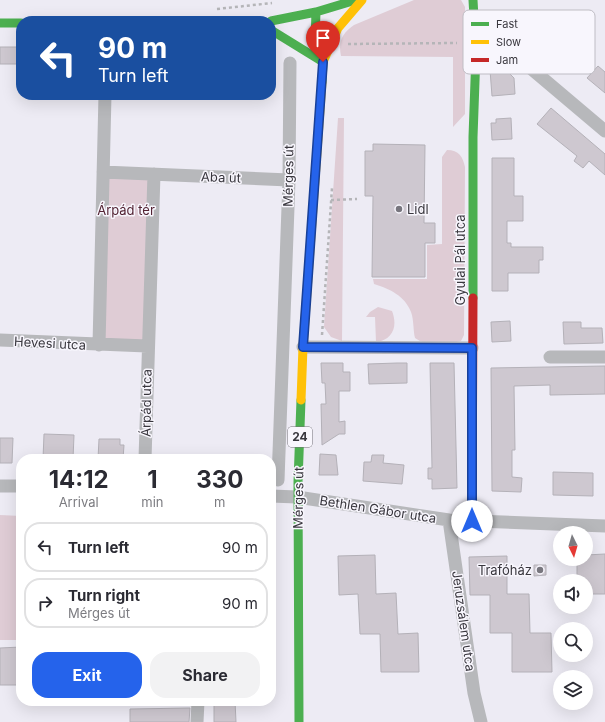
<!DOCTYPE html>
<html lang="en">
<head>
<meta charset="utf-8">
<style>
  body { margin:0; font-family:Inter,sans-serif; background:#f2f2f3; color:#2b2b33; height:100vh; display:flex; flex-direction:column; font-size:15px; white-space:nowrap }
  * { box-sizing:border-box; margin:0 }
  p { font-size:13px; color:#7c7c81 }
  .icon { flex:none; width:22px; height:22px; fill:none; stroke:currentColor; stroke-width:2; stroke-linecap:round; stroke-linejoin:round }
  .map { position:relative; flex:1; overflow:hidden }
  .sheet { position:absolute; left:16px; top:454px; width:260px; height:252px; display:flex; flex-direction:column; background:#fff; border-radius:16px; box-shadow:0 4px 16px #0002 }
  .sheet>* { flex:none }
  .guide { position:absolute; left:16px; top:16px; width:260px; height:84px; border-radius:16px; box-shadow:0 4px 16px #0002; background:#1a4fa0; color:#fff; overflow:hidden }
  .needle { width:26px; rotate:175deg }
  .controls { position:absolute; left:553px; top:526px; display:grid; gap:8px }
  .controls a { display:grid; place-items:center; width:40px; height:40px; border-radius:50%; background:#fff; box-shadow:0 4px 16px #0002; font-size:20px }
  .pin { position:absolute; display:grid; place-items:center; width:34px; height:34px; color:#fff; margin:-41px -17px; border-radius:50% 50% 50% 0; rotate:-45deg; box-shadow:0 0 4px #0007 }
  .pin .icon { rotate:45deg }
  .me { position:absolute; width:44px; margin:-22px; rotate:0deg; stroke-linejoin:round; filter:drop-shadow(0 0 3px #0008) }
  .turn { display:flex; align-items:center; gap:14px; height:84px; padding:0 16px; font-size:18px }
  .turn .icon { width:52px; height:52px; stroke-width:2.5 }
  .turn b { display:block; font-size:28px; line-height:34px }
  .eta { display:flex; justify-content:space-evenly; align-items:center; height:68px; text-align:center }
  .eta b { font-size:24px; font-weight:700; line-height:28px }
  .primary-button { display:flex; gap:8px; margin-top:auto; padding:8px 16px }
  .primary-button a { flex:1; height:46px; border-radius:16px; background:#2563eb; color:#fff; font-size:16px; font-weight:700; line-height:46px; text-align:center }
  .primary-button a+a { background:#f2f2f3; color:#2b2b33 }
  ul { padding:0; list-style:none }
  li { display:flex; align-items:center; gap:12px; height:50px; margin:0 8px 6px; padding:0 8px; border:2px solid #e1e1e2; border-radius:16px }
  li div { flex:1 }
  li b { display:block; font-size:15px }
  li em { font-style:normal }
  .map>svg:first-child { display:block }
  .green { fill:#dfccd5 }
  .building { fill:#cec8d0; stroke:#b4b1b8 }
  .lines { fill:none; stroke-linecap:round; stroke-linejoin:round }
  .path { stroke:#b5b5b8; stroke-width:2.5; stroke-dasharray:3 3; stroke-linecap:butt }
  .street { stroke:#b7b8bb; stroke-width:13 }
  .fast { stroke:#4caf50; stroke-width:9 }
  .slow { stroke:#ffc107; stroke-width:9 }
  .jam { stroke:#c62828; stroke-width:9 }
  .route-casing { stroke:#184099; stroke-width:10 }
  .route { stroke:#2563eb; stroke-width:7 }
  .poi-dot { fill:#78767e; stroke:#f8f6fd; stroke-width:1.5 }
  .labels { text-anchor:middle; stroke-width:3; stroke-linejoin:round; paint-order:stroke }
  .shield { fill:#f8f6fd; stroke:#727077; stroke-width:1 }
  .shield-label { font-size:12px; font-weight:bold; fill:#39373e }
  .street-label { font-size:13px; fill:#39373e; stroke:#f8f6fd }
  .poi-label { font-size:13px; fill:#39373e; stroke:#f8f6fd; text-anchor:start }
  .park-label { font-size:13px; fill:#532333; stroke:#f8f6fd }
  .key { fill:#f8f6fd; stroke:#bfbdc4; stroke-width:1 }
  .key-label { font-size:11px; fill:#39373e }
</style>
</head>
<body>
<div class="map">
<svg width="605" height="722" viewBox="0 0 605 722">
  <rect width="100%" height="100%" fill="#edebf4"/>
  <path class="green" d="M414,0H461L465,7V114L453,127V57L341,56C338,42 342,33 354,25Z
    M338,118H344L342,341L331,337L324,327Z
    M447,150C459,150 463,157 465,167L464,335L461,341C446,345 427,347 415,338C413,330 414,320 411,312C405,296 390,289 374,284L373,279H427V245L442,244V157Z
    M105,175L150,178L144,344L102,343Z
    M378,307L392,311C398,326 393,340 376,342L375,317H366L370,312Z
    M0,515L21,516V640H0Z"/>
  <path class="building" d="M0,47H21V64H0Z
    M598,66L605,72V93L587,78Z
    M505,69L514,78L515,94L492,96L490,70Z
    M551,108L605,154V175L589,161L583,168L574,161L577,156L537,124Z
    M511,118L512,139L492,140L491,123H496V119Z
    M373,144L425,145L424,223H435V243H425V277H372L373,196H365V151H373Z
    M492,158H514V196H523V221H507V243H511V247H543V260H539V273H508V291H492Z
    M510,321L511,341L492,342L491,322Z
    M563,322H581V328H602L603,343L564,344Z
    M321,363H343V372H350V391H339V422L345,421V434H339L322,445L321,404H326L325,383H322Z
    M397,363H407V383L369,384L368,364Z
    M430,363H454L457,488L432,489V479H428V468H432Z
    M605,366V394L550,395V385L514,386L515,450H512V477L522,478L521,492L492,491L491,368Z
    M44,434L74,435L73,459H43Z
    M0,438H13L12,463H0Z
    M99,439H120V445H124L123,459H98Z
    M320,454L336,455L338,475H319Z
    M372,455H384L383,463L404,465L402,484L363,481L364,462H371Z
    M553,472L593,473V496L553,495Z
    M605,554V594H586V581H577V559H586V555Z
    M375,555L376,594L396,593L398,634L418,633L419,672H381L380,634H360L358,594L339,595L338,556Z
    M507,556V594H529L530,633H551L552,672H512V633H490V595H470L469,557Z
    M534,565H546V575L534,576Z
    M21,647V685H0V648Z
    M214,701H235L236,722H214Z
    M190,708L189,722H130V709Z"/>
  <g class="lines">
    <path class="path" d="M217,9L272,3
      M348,44L457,43
      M331,200L357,199
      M322,335L332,188"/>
    <path class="street" d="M476,53H504L521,60L605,131
      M103,172L289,180
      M0,340L147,346
      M99,345L105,95
      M303,347L472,348
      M550,357H605
      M145,459L154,174
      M278,480L289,180L290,63
      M0,486H21
      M271,496L297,497L449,520L605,526
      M449,520L474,693L481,722
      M197,722L198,701"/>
    <path class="fast" d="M316,12L315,41L323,62L322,82
      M271,21L316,12L356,0
      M0,23H21
      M271,30L323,62
      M473,298V137L476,53L473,0
      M299,722L298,482L301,400"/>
    <path class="slow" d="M323,62L338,28L362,0
      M301,400L303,347L322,82"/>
    <path class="jam" d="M472,521L473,298"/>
  </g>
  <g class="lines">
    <defs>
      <path id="route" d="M323,62L303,347L472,348V521"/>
    </defs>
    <use href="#route" class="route-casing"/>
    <use href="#route" class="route"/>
  </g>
  <g class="poi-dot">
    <circle cx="399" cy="209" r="4"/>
    <circle cx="540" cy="570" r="4"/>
  </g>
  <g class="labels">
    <rect class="shield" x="288" y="427" width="24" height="20" rx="3"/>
    <g class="shield-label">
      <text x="300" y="441">24</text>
    </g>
    <g class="street-label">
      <text transform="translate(288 176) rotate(-89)" y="5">Mérges út</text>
      <text transform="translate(221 177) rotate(2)" y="5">Aba út</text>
      <text transform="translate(460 260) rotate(-90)" y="5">Gyulai Pál utca</text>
      <text transform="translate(50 343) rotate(3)" y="5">Hevesi utca</text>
      <text transform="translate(146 403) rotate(-89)" y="5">Árpád utca</text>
      <text transform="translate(298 498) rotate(-89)" y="5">Mérges út</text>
      <text transform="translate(378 509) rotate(9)" y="5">Bethlen Gábor utca</text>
      <text transform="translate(464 621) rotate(82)" y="5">Jeruzsálem utca</text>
    </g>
    <g class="poi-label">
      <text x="407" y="214">Lidl</text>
      <text x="532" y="575" text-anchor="end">Trafóház</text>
    </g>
    <g class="park-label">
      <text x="126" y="215">Árpád tér</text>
    </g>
  </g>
  <rect x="463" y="10" width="132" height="64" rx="6" class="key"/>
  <rect x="471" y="22" width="18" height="4" fill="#4caf50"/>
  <rect x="471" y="40" width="18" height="4" fill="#ffc107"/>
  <rect x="471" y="58" width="18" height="4" fill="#c62828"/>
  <g class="key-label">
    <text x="496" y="28">Fast</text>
    <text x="496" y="46">Slow</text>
    <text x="496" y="64">Jam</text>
  </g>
</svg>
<div class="controls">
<a><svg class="needle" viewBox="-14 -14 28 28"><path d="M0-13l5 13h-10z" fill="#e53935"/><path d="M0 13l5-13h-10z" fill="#7c7c81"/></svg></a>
<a><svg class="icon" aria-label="sound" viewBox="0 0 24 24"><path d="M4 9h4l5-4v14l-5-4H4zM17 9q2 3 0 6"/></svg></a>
<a><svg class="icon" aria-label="search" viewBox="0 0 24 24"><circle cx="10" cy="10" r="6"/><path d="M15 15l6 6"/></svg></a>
<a><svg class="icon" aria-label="layers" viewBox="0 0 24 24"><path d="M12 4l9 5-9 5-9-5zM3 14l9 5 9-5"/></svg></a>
</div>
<div class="pin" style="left:323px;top:62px;background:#d93025"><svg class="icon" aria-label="arrive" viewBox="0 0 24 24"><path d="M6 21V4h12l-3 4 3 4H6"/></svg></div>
<svg class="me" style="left:472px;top:521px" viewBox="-20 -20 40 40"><circle r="19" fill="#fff"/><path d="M0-13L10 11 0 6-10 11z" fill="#2563eb"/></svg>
<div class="guide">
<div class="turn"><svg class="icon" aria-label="left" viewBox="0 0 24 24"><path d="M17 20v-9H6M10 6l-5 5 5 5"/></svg><div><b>90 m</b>Turn left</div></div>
</div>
<section class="sheet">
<div class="eta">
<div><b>14:12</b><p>Arrival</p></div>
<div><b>1</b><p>min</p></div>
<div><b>330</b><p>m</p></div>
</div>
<ul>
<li><svg class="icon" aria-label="left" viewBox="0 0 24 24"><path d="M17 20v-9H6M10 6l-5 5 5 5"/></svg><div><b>Turn left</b></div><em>90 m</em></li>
<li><svg class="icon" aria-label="right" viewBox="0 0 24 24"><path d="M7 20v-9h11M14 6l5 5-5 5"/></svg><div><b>Turn right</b><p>Mérges út</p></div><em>90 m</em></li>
</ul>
<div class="primary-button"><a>Exit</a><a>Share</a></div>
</section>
</div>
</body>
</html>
